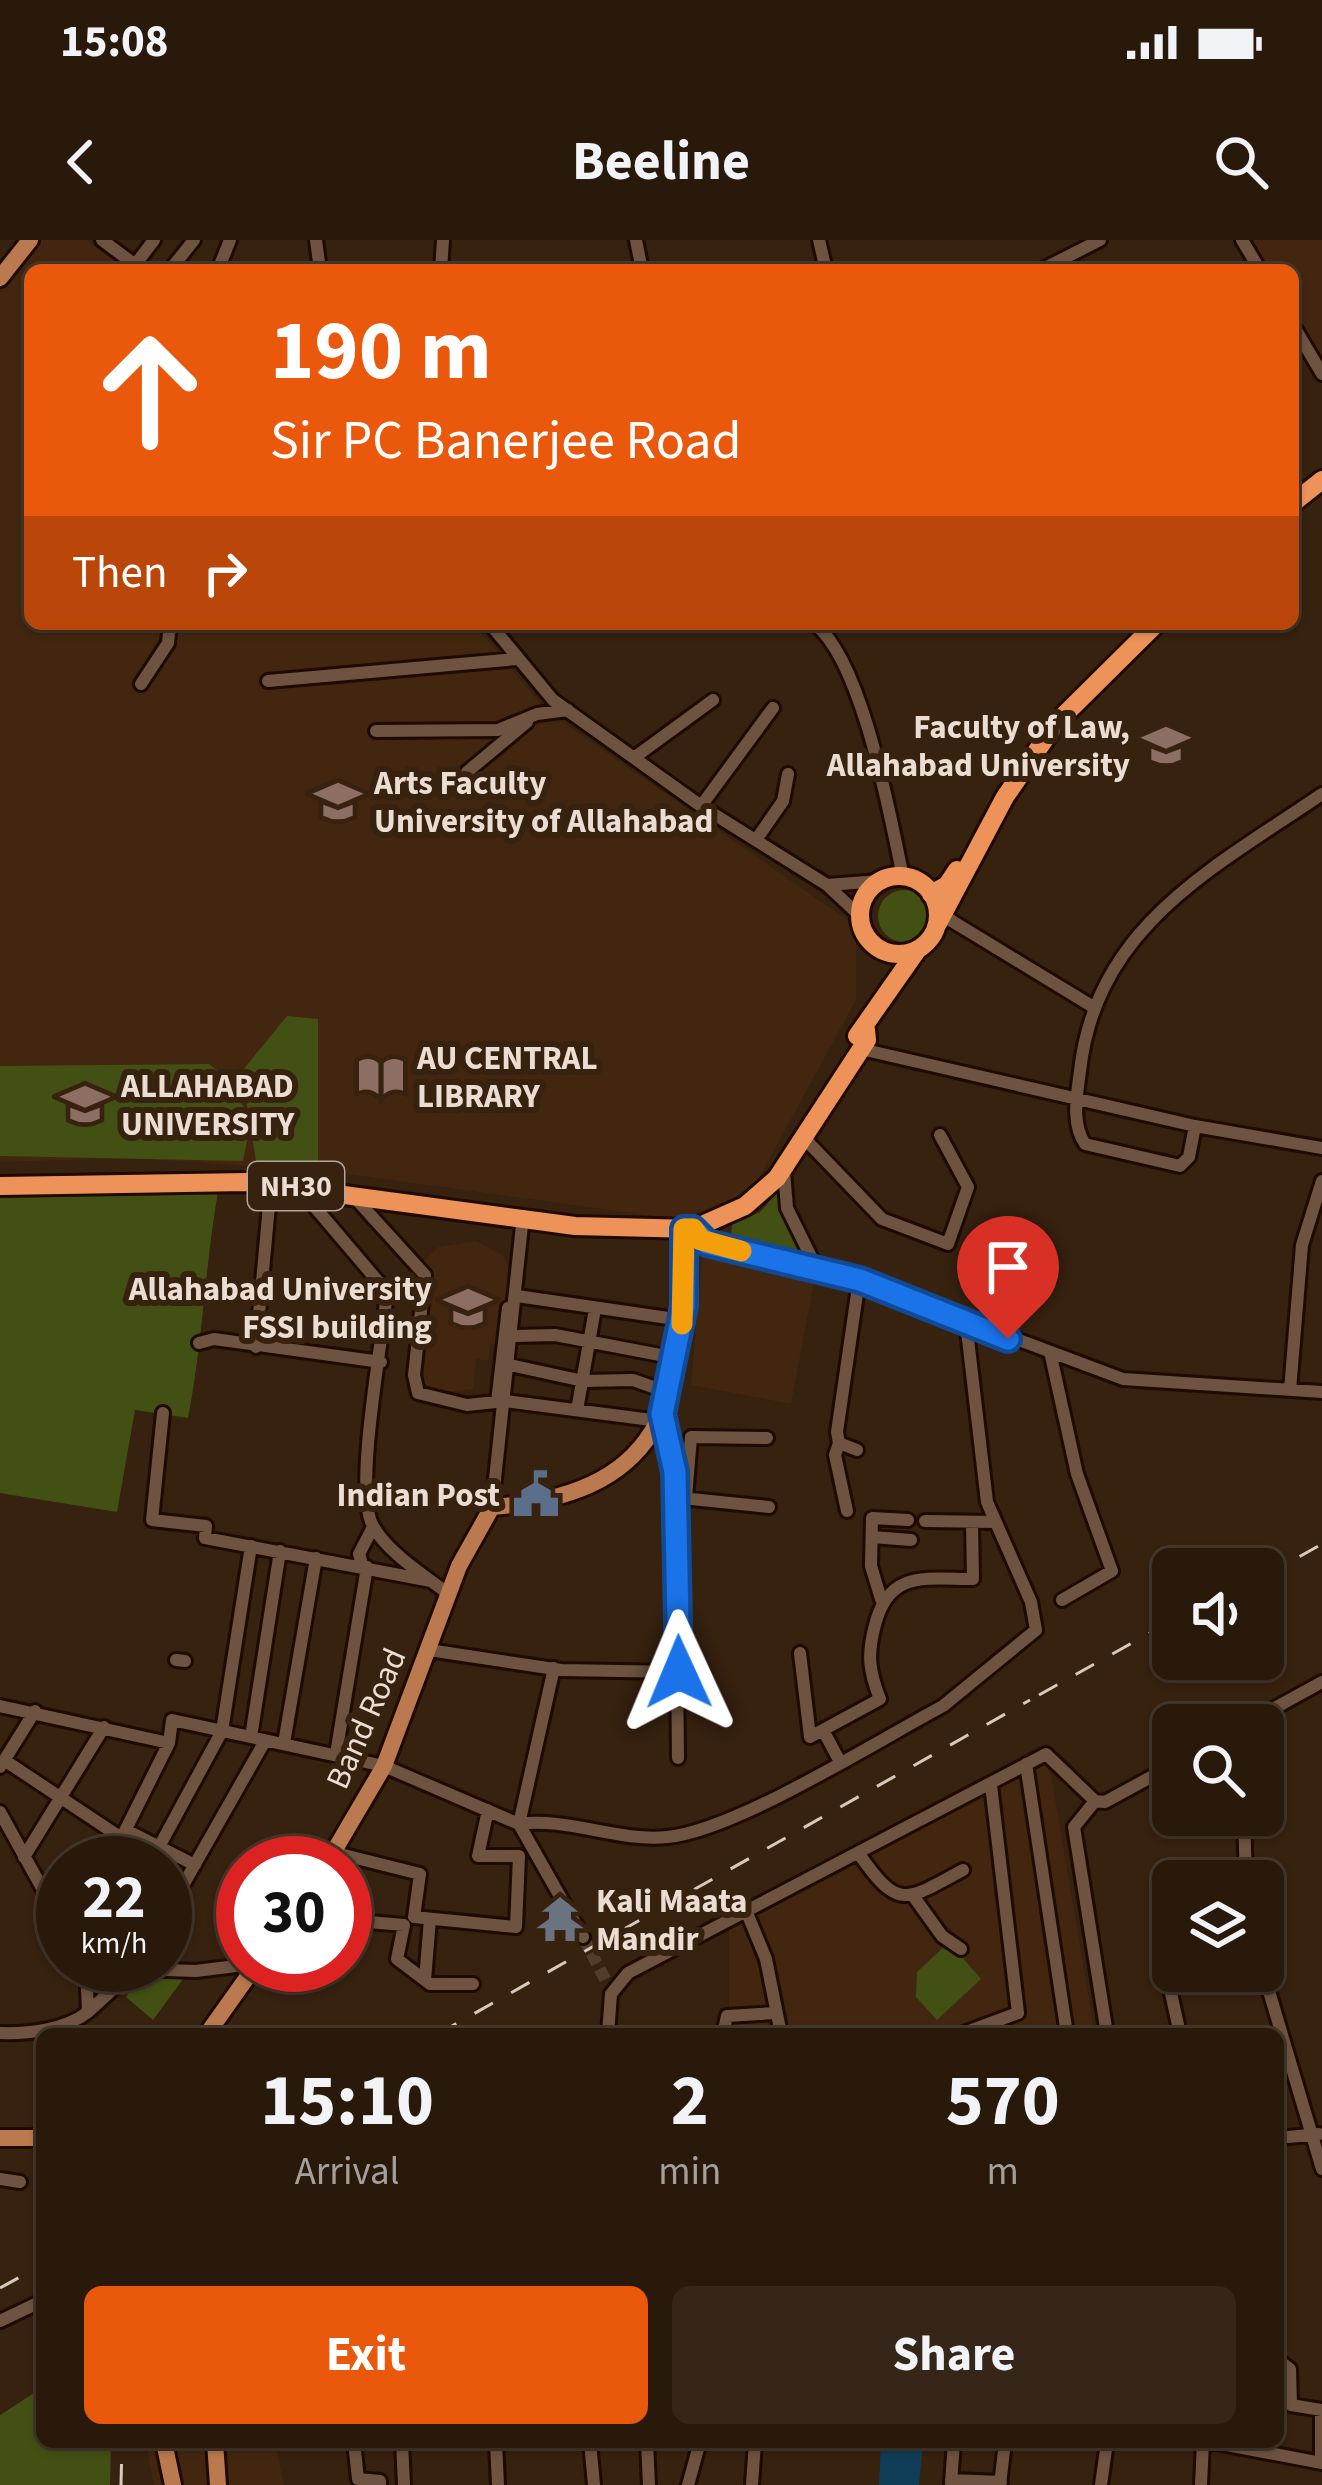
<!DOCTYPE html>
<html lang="en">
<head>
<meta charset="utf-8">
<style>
  body { margin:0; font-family:"Source Sans 3",sans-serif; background:#352619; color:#f1f3f6; height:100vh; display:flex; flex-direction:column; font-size:45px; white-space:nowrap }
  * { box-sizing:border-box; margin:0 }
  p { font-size:39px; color:#a5a09d }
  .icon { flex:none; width:66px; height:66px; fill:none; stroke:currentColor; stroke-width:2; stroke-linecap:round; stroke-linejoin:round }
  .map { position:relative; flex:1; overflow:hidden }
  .sheet { position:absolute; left:36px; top:1788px; width:1248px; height:420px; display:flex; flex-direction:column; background:#29190b; border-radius:18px; box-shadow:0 3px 9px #0004,0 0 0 3px #45382c }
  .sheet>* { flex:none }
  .banner { position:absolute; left:24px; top:24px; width:1275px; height:366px; border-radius:18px; box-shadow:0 3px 9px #0004,0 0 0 3px #45382c; background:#ea580c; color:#fff; overflow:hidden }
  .fabs { position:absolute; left:1152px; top:1308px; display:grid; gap:24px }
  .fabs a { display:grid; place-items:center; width:132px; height:132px; border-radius:18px; background:#29190b; box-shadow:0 3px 9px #0004,0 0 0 3px #45382c; font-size:60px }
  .speed { position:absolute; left:36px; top:1596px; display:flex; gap:24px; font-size:60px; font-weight:700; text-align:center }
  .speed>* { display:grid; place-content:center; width:156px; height:156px; border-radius:50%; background:#29190b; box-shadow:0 3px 9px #0004,0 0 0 3px #45382c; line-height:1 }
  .speed small { font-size:30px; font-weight:400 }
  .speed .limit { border:18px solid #d22; background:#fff; color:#111 }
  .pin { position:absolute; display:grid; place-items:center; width:102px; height:102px; color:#fff; margin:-123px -51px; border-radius:50% 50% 50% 0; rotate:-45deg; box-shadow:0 0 12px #0007 }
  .pin .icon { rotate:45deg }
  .me { position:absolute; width:132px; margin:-66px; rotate:359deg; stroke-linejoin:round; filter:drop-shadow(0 0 9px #0008) }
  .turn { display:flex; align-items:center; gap:42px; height:252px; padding:0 48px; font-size:54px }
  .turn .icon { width:156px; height:156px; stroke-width:2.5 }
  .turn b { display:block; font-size:84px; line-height:102px }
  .then { display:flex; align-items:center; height:114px; padding:0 48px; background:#0003; gap:24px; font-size:45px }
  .eta { display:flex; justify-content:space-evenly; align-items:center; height:204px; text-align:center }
  .eta b { font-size:72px; font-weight:700; line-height:84px }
  .cta { display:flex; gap:24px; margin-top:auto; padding:24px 48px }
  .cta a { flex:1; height:138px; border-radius:18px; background:#ea580c; color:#fff; font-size:48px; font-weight:700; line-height:138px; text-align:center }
  .cta a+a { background:#352619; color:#f1f3f6 }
  .status { display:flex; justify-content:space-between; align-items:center; height:84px; padding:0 60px; background:#29190b; direction:ltr }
  .status svg { height:33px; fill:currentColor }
  header { display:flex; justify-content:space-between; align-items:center; height:156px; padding:0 48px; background:#29190b; font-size:54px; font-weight:700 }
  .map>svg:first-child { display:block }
  .built { fill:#42260f }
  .green { fill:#435014 }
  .water { fill:#0f3d56 }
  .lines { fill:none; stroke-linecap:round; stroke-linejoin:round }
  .minor-tunnel { stroke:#523d2c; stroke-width:12; stroke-dasharray:12 6; stroke-linecap:butt }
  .minor-casing { stroke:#1e0a00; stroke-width:18 }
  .major-casing { stroke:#1e0a00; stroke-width:22 }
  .highway-casing { stroke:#1e0a00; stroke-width:24 }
  .minor { stroke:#6d5340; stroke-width:12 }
  .major { stroke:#ba794e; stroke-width:16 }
  .highway { stroke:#ed9258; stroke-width:18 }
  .rail { stroke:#d9c9bd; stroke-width:3; stroke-dasharray:21 21; stroke-linecap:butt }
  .major-bridge-casing { stroke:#1e0a00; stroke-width:22; stroke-linecap:butt }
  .major-bridge { stroke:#ba794e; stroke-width:16 }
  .route-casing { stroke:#114b97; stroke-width:30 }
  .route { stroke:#1a73e8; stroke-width:21 }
  .slow { stroke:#f59e0b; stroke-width:21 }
  .labels { text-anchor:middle; stroke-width:12; stroke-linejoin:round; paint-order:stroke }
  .shield { fill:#37210f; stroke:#b6a598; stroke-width:3 }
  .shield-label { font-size:30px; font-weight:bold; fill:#ecddd2 }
  .poi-label { font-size:33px; font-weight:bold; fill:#ecddd2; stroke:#37210f; text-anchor:start }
  .street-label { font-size:33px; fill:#ecddd2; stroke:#37210f }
</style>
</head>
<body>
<div class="status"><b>15:08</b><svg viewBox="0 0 49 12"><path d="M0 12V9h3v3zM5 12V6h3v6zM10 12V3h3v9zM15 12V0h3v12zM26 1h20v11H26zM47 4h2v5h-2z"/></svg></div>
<header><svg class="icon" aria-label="back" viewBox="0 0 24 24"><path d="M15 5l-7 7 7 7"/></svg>Beeline<svg class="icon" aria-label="search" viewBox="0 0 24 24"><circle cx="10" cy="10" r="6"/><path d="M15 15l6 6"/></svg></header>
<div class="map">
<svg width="1322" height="2245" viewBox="0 0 1322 2245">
  <rect width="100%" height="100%" fill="#37210f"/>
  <path class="built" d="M36,0H87L125,30H30V384H474L547,471L856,686V760L757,942L731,967L676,979L339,933L136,918L0,922V53L22,29Z
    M1248,0H1322V123L1293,75V30H1266Z
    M476,1001L504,1016L509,1029L502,1103L490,1105L488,1121L476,1119L473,1149L438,1153L421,1141L434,1034L422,1023L438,1007Z
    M702,1015L815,1037L791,1164L691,1145Z
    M1048,1517L1095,1794H729V1686L1034,1519Z
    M146,2202H275L284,2245H154Z"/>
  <path class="green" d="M878 676a26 26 0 1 1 52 0a26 26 0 1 1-52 0Z
    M287,776L318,779V925L257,927L250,885L243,921L0,916V826L209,824L231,841L249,879L242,831Z
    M785,944L816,1021L731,1000L732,984L760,972Z
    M219,946C205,1023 203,1101 188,1178L135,1170L117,1272L0,1253V951Z
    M949,1702L981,1739L937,1780L916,1757L917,1732Z
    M142,1734L186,1735L153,1780L126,1757Z
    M42,2148V2202H111L110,2245H0V2175Z"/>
  <path class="water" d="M881,2202H923L919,2245H879Z"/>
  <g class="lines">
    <path class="minor-tunnel" d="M583,1697L607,1743"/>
    <defs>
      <path id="minor" d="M102,0L142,30
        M316,0L320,30
        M636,0L642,30
        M819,0L826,30
        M1242,0L1260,30
        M135,25L154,0
        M170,30L194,0
        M218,30L230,0
        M441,30L443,0
        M1041,30L1100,0
        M1293,85L1322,134
        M490,384L553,460L701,566L827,645L860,676
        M815,384C863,423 890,576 903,637
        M268,441L517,419
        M141,444L168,403L170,384
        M376,491L498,490L537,474L568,470
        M635,517L713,460
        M467,532L527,482
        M701,566L773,468
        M756,600L783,561L788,534
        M827,645L880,641
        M942,675L1095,768
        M861,809L1195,886L1322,908
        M1195,886L1189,917L1180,926L1085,904C1071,883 1077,855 1080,831C1096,686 1214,628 1322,554
        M803,897L882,979L948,1004L968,947L940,895
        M784,931L787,968L817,1029
        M297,936V946L387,1052C383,1099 353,1252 373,1286C388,1313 425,1336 450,1355
        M356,959L425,1035L414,1135L418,1153L467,1165L505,1161L659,1181
        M693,989L707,1003L859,1040L1123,1139L1322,1152
        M517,1056L682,1080
        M514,1096L555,1095L676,1118
        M199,1103L214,1099L381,1122
        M256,1107L271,944
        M1051,1116L1077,1234L1112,1331L1062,1360
        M510,1125L583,1141L633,1140L670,1153
        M1290,1150L1302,1005L1322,941
        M497,1162L508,1068
        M577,1170L595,1069
        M163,1173L152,1280L206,1286L205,1298L431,1341
        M663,1174L675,1232L678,1518
        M839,1203L835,1215L847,1271
        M857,1210L839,1203L837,1192L859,1040
        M682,1258L769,1267
        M686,1258L691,1197L767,1198
        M492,1267L523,976
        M925,1281L995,1282
        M872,1297L911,1300
        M363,1327L359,1314L373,1287
        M881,1359L871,1326L872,1278L908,1280
        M429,1410L561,1430L678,1432
        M800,1413L810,1497L880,1459C869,1431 867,1415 875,1385C889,1330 925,1339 973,1339L972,1282
        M176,1420L185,1421
        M554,1428L519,1584C568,1577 617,1602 667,1597C735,1591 877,1501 943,1466L1036,1390L1031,1362L987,1262L966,1082
        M0,1466L169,1503
        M1244,1485L1322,1442
        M823,1490L839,1520
        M251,1497L280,1311
        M284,1503L316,1318
        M336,1514L367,1327
        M4,1520L123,1599
        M1026,1524L1067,1794
        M0,1527L35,1471
        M1095,1561L1074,1587L1107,1794
        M0,1572L63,1686
        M1244,1575L1246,1641
        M128,1591L195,1625
        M159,1607L222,1491L251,1306
        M332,1612L420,1634L414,1677L516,1687L519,1616H478L488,1570
        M859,1614C899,1671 905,1661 963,1630
        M24,1617L104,1487
        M109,1623L169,1503L172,1480L384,1526L519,1584L583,1697
        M914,1657L942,1696L961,1709
        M745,1668L766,1719L781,1794
        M1171,1673V1753L1180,1794
        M165,1677L265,1501
        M345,1680L404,1685L397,1719L430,1744H473
        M91,1725L133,1729
        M1263,1731L1322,1929
        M425,1740L430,1679
        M88,1772L135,1729L196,1731L244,1725
        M0,1793C28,1794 65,1790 88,1772L86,1725
        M608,1794L611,1754L628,1733L1046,1514L1095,1561L1105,1562L1173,1525
        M723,1794L727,1776L775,1773
        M961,1794L1018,1773L991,1545
        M1278,1898L1319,1894
        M0,1939L20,1942
        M0,2081L42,2061
        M1278,2120L1290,2129L1291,2165L1322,2170
        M354,2202L358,2239L380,2241V2245
        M402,2202L404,2245
        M496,2202L498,2245
        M590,2202L594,2245
        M647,2202L649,2245
        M1211,2202L1322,2223
        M1321,2223V2170
        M951,2240L1001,2242
        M951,2243L954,2202
        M688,2245L700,2202
        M752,2245L755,2202
        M1000,2245L1005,2202
        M1101,2245L1107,2202
        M1201,2245L1203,2202"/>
      <path id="major" d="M0,38L30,0
        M327,1623L384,1526L459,1326L492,1267C677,1253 684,1147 684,989
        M207,1794L256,1725
        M164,2202L173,2245
        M215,2202L218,2245"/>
      <path id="highway" d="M1293,263L1322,240
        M860 675a39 39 0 1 1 78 0a39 39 0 1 1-78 0Z
        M931,654L947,645L957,630
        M936,687L1005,557L1056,483L1156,384
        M857,796L918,709
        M0,946L247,942L575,986L693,989L745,966L777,938L867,800L866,790"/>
    </defs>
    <use href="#minor" class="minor-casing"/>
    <use href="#major" class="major-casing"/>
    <use href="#highway" class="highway-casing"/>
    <use href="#minor" class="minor"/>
    <use href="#major" class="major"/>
    <use href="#highway" class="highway"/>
    <path class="rail" d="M1263,1337L1322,1304
      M1039,1455L1173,1380
      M438,1794L1030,1460
      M0,2048L42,2025
      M121,2245L122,2202"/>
    <defs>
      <path id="major-bridge" d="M0,1898H42"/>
    </defs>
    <use href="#major-bridge" class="major-bridge-casing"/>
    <use href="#major-bridge" class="major-bridge"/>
  </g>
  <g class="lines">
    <defs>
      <path id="route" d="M679,1432L675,1232L662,1174L684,1066V989H693L707,1003L860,1040L1008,1099"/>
    </defs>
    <use href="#route" class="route-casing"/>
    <use href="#route" class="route"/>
    <path class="slow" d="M682,1084L684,989H693L701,1000L741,1011"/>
  </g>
  <defs>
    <symbol id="university-bare" viewBox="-9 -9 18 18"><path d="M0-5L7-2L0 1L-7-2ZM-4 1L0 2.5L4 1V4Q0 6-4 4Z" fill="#8d6e63" stroke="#37210f" stroke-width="2.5" paint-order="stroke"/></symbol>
    <symbol id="library-bare" viewBox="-9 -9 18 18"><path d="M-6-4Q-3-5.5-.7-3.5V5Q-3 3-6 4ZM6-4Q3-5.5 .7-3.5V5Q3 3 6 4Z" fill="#8d6e63" stroke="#37210f" stroke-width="2.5" paint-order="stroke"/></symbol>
    <symbol id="civic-bare" viewBox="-9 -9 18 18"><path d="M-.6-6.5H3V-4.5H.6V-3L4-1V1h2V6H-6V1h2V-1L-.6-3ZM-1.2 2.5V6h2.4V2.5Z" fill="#5c6f8a" stroke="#37210f" stroke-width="2.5" paint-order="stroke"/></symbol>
    <symbol id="temple-bare" viewBox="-9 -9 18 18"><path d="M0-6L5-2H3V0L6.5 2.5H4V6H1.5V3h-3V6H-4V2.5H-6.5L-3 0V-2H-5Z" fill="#6b7280" stroke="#37210f" stroke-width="2.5" paint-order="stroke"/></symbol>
  </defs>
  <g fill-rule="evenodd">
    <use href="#university-bare" x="1133" y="472" width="66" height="66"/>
    <use href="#university-bare" x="305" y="528" width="66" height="66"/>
    <use href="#library-bare" x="348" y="803" width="66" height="66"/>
    <use href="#university-bare" x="52" y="831" width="66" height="66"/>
    <use href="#university-bare" x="435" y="1034" width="66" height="66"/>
    <use href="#civic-bare" x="503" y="1221" width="66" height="66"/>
    <use href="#temple-bare" x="527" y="1646" width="66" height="66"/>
  </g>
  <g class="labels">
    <rect class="shield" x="248" y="922" width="96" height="48" rx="9"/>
    <g class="shield-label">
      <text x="296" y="956">NH30</text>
    </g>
    <g class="poi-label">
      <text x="1130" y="498" text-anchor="end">Faculty of Law,<tspan x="1130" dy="38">Allahabad University</tspan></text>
      <text x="374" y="554">Arts Faculty<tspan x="374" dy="38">University of Allahabad</tspan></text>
      <text x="417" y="829">AU CENTRAL<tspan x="417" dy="38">LIBRARY</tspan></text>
      <text x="121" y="857">ALLAHABAD<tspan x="121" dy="38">UNIVERSITY</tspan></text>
      <text x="432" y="1060" text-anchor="end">Allahabad University<tspan x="432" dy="38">FSSI building</tspan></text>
      <text x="500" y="1266" text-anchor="end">Indian Post</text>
      <text x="596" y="1672">Kali Maata<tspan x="596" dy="38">Mandir</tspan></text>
    </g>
    <g class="street-label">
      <text transform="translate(365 1478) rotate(-66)" y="12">Band Road</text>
    </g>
  </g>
</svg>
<div class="fabs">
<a><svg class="icon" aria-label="sound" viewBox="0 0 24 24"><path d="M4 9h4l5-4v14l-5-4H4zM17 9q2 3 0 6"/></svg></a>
<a><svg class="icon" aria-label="search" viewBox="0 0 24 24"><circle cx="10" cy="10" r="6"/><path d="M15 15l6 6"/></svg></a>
<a><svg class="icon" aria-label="layers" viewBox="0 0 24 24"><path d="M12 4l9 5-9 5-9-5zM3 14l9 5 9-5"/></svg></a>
</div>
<div class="speed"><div>22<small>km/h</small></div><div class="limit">30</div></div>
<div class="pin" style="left:1008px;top:1099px;background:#d93025"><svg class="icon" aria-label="arrive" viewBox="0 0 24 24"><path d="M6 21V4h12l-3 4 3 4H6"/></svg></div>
<svg class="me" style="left:679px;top:1432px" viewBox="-20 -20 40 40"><path d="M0-17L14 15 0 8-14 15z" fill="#1a73e8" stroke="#fff" stroke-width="4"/></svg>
<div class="banner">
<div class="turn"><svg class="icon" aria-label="ahead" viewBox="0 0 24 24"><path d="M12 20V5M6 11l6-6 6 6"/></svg><div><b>190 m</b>Sir PC Banerjee Road</div></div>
<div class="then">Then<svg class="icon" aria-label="right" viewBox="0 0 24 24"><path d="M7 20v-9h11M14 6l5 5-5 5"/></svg></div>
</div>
<section class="sheet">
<div class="eta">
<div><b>15:10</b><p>Arrival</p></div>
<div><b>2</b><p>min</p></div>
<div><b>570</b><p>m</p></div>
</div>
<div class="cta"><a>Exit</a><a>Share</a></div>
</section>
</div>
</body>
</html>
